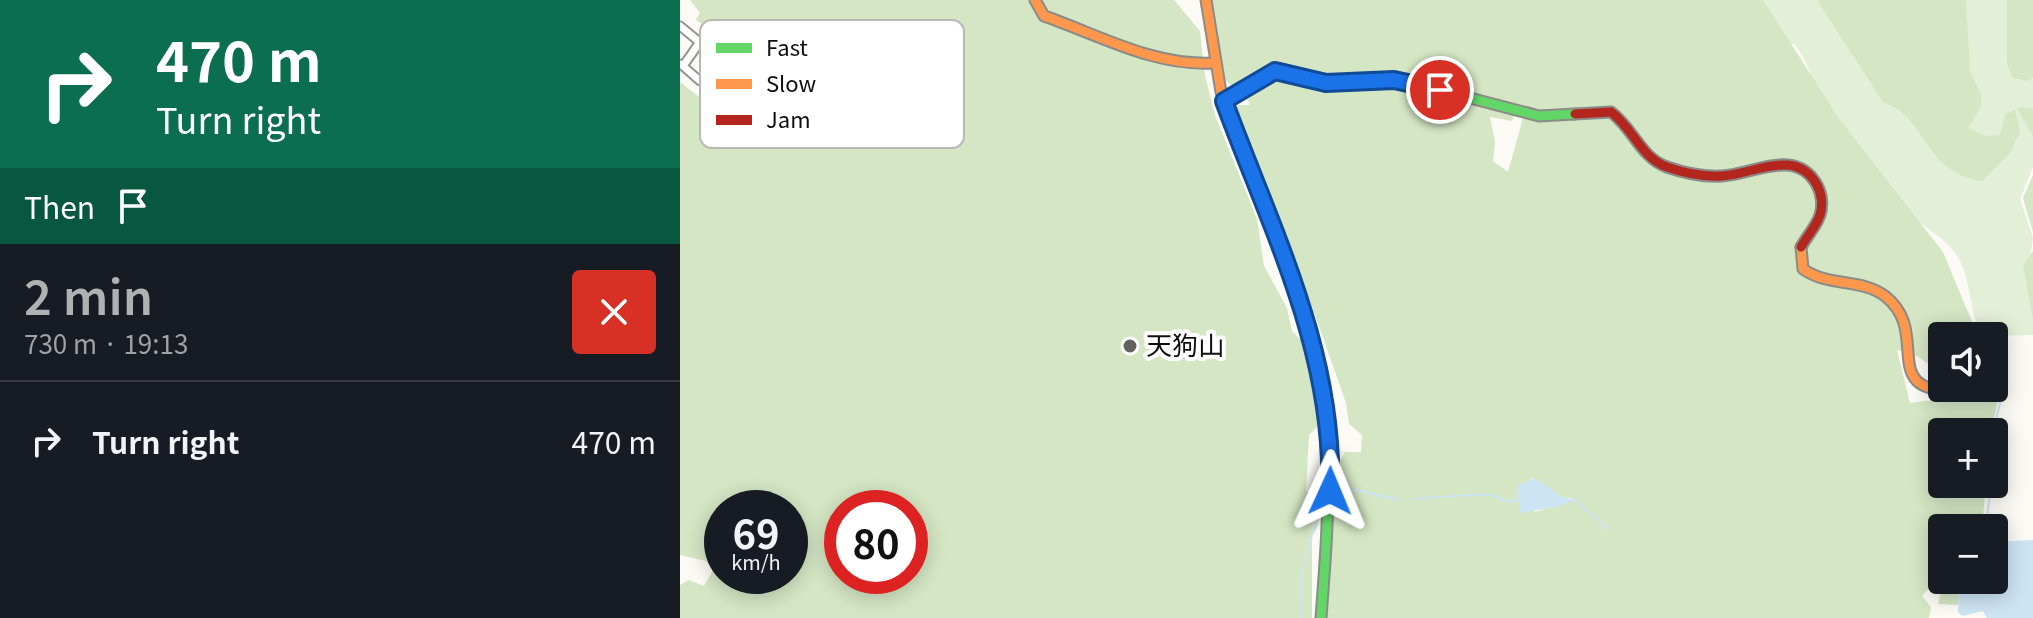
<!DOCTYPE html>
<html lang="en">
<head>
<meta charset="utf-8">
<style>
  body { margin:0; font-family:Georgia,"Noto Sans JP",serif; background:#242831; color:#f1f3f6; height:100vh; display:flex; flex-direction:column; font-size:30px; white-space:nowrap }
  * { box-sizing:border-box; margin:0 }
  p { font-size:26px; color:#9ea1a6 }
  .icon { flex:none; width:44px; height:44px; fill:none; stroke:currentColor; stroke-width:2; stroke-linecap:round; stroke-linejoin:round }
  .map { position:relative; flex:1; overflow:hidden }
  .panel { display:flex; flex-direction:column; background:#171b24; width:680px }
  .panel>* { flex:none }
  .guide { background:#0b6e4f; color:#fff; overflow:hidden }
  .fabs { position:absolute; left:1248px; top:322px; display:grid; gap:16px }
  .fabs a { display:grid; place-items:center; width:80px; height:80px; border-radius:8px; background:#171b24; box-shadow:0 4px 20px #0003; font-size:40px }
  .speed { position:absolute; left:24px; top:490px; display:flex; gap:16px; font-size:40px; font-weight:700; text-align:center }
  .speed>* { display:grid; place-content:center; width:104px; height:104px; border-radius:50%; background:#171b24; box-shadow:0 4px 20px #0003; line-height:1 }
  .speed small { font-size:20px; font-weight:400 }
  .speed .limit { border:12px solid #d22; background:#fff; color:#111 }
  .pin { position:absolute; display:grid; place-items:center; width:68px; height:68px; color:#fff; margin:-34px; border:4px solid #fff; border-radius:50%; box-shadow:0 2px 8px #0007 }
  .me { position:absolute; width:88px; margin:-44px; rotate:1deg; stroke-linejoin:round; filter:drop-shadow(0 0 6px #0008) }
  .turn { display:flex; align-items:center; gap:28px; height:168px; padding:0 24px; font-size:36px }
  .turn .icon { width:104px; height:104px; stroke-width:2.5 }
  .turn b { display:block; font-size:56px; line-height:68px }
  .then { display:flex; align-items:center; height:76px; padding:0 24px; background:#0003; gap:16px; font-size:30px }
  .round { display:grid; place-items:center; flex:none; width:84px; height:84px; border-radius:8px; background:#242831 }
  .summary { display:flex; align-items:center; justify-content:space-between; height:136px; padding:0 24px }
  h1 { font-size:48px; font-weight:600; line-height:60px; color:#b0b1b2 }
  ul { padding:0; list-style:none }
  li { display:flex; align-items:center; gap:24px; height:120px; padding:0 24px; border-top:2px solid #363941 }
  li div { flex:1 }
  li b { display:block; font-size:30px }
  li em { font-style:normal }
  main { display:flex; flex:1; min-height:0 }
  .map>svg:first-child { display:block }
  .green { fill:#e3efd6 }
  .forest { fill:#d4e6c4; fill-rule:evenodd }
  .water { fill:#cde4f3 }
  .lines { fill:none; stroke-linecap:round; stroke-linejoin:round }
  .stream { stroke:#cde4f3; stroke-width:2 }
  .street-casing { stroke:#959492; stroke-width:11 }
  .fast-casing { stroke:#8b8b88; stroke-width:13 }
  .slow-casing { stroke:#8b8b88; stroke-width:13 }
  .jam-casing { stroke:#8b8b88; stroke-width:13 }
  .street { stroke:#fefefd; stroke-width:7 }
  .fast { stroke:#63d668; stroke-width:9 }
  .slow { stroke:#ff974d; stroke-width:9 }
  .jam { stroke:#b3261e; stroke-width:9 }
  .route-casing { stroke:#114b97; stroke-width:20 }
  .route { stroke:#1a73e8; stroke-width:14 }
  .poi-dot { fill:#61615e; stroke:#fff; stroke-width:3 }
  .labels { text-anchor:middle; stroke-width:8; stroke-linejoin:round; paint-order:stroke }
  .poi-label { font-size:26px; fill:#0e0e0e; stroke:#fff; text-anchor:start }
  .key { fill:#fff; stroke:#b7b7b7; stroke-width:2 }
  .key-label { font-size:22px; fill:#0e0e0e }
</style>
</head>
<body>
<main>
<section class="panel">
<div class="guide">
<div class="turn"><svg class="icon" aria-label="right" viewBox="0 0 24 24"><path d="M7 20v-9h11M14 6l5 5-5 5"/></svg><div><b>470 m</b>Turn right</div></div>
<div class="then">Then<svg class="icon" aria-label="arrive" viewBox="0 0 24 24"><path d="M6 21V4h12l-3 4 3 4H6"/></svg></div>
</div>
<div class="summary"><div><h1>2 min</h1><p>730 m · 19:13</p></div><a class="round" style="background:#d93025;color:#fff"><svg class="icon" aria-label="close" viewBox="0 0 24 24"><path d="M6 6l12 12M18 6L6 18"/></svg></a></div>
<ul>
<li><svg class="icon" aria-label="right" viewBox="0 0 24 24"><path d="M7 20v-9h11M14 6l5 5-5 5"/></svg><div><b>Turn right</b></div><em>470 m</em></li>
</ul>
</section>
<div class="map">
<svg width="1353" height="618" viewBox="0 0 1353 618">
  <rect width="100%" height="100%" fill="#fbfaf4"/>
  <path class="green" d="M1072,0H1338L1353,76V167L1340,199L1353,238L1350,257L1353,261V335L1303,336C1289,313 1291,280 1280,261C1268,238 1249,232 1231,215C1210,194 1167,147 1151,122C1135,98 1135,69 1114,44L1104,48Z"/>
  <path class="forest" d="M10,0H494L520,31L525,76L535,115L577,219L584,266L607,308L612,331L623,342L641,423L629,435L626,491L641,497C642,511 640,525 632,537V618H0V585L9,580L24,586L33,570L26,561L0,555V82L23,100L31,96L34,88L19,72L24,64L37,73L46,52L33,31L16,20L20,13ZM42,508H110V576H42ZM162,508H230V576H162Z
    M532,0H1083L1160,120L1263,252L1298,336H1262V362L1247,363L1237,356L1217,350L1230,403L1320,391L1311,432H1262V484H1306L1302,528H1262V573L1242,596L1251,607L1249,618H645L655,470L665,452H681L682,435L669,424L666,403L621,275L556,111L558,105H570L562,86L554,88C531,72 534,25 532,0ZM834,116L843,118L828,172L813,161L815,142L810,117L832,121ZM853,478L882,497L894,499L855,512L843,485Z
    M1137,0H1286L1290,72L1301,94V107L1288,128L1305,136L1320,135L1325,114L1335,110L1340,132L1330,153L1302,181C1241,171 1249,118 1203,102Z
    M1327,0H1353V77L1348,81L1333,78L1327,63Z
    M1341,107L1353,109V136L1337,109Z
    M1353,175V232L1343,198Z
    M1353,251V320L1343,265Z
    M1264,580H1278V605L1258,604Z"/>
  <path class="water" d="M855,478L882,497L894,500L880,506L840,513L837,486Z
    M1353,540V618H1307L1303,611L1282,616L1278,612L1279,580H1314V542Z"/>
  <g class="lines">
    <path class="stream" d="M1313,432L1323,391
      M893,499L922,523L925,530
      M731,500C734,498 801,494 810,495C816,495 822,500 828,502L838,499
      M656,505L672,489L719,500
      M1306,528L1311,484
      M621,618L620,580L640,504"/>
    <defs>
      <path id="street" d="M0,26L34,54
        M0,64L3,66L20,42
        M3,66L20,81"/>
      <path id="fast" d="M544,101L595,71L646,83L725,81L859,116L895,114
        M620,304C658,408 649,510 641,618"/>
      <path id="slow" d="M355,0L364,16C419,35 473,66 532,63
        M526,0L541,92L620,304
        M1121,247L1123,269C1148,287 1181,278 1205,296C1255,335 1190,399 1290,390"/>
      <path id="jam" d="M895,114L931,112C953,128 961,158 987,167C1004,173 1024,177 1042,176C1075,174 1116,147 1137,185C1142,194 1143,206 1140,215C1136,227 1127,236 1121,247"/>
    </defs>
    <use href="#street" class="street-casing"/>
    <use href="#fast" class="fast-casing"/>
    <use href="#slow" class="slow-casing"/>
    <use href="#jam" class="jam-casing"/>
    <use href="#street" class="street"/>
    <use href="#fast" class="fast"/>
    <use href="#slow" class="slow"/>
    <use href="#jam" class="jam"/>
  </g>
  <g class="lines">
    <defs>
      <path id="route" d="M650,491C655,352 591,229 544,101L595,71L646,83L714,80L760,90"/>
    </defs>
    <use href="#route" class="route-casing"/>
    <use href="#route" class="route"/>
  </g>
  <circle class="poi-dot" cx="450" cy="346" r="8"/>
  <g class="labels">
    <g class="poi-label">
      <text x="466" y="355">天狗山</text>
    </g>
  </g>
  <rect x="20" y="20" width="264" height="128" rx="12" class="key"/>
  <rect x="36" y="43" width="36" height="10" fill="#63d668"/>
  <rect x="36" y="79" width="36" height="10" fill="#ff974d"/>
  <rect x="36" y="115" width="36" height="10" fill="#b3261e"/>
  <g class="key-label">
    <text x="86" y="56">Fast</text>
    <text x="86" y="92">Slow</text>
    <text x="86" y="128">Jam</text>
  </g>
</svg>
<div class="fabs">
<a><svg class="icon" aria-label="sound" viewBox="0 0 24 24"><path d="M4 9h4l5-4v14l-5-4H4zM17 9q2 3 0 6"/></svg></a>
<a>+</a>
<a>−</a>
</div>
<div class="speed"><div>69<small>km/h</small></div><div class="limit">80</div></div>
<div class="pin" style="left:760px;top:90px;background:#d93025"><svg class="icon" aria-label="arrive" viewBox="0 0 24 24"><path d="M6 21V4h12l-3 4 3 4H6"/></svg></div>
<svg class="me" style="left:650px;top:491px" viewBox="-20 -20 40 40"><path d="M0-17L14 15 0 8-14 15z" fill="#1a73e8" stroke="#fff" stroke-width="4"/></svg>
</div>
</main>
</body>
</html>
